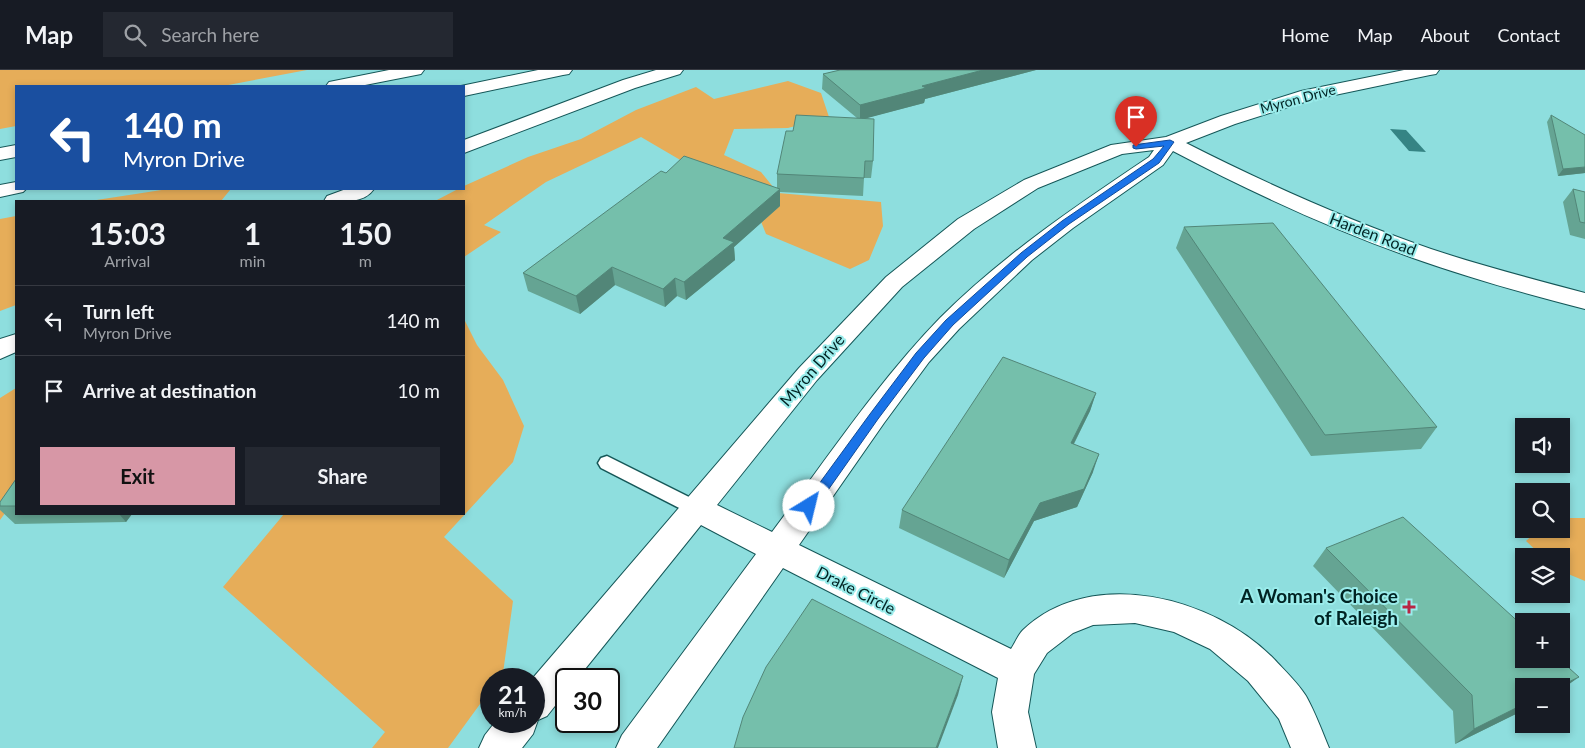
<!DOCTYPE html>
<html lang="en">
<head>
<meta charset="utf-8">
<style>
  body { margin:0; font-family:Lato,sans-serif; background:#242831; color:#f1f3f6; height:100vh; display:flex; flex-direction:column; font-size:19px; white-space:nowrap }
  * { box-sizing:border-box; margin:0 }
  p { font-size:16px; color:#9ea1a6 }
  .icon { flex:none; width:28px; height:28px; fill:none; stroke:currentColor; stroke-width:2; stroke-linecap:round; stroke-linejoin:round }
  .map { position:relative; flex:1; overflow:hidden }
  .details { position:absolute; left:15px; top:130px; width:450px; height:315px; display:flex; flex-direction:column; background:#171b24; border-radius:0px; box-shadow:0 2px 8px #0003 }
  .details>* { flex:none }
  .top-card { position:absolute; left:15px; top:15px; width:450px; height:105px; border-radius:0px; box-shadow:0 2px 8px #0003; background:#1a4fa0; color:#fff; overflow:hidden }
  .buttons { position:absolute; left:1515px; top:348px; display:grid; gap:10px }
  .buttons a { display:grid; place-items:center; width:55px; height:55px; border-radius:0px; background:#171b24; box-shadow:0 2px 8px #0003; font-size:25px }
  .speed { position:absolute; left:480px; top:598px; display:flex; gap:10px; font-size:25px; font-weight:700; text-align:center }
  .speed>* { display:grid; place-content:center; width:65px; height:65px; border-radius:50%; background:#171b24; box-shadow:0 2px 8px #0003; line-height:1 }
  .speed small { font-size:12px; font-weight:400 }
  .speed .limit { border:2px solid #111; border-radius:8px; background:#fff; color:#111 }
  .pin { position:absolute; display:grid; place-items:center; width:42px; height:42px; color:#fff; margin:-51px -21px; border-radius:50% 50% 50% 0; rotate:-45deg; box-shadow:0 0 5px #0007 }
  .pin .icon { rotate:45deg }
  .me { position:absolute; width:55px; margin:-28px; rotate:36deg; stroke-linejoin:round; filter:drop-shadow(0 0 4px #0008) }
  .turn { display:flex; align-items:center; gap:18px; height:105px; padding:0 25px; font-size:22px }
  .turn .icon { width:65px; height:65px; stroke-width:2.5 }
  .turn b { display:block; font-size:35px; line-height:42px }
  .eta { display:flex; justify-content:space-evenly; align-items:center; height:85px; text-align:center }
  .eta b { font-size:30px; font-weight:700; line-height:35px }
  .action { display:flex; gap:10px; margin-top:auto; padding:10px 25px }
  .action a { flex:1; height:58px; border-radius:0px; background:#d797a6; color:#111; font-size:20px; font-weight:700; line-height:58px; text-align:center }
  .action a+a { background:#242831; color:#f1f3f6 }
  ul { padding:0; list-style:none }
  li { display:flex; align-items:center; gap:15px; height:70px; padding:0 25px; border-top:1px solid #363941 }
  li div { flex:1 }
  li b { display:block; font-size:19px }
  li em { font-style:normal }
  header { display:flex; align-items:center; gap:30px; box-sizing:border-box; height:70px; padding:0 25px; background:#171b24; border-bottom:1px solid #363941 }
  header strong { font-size:24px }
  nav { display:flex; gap:28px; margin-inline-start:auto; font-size:18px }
  .search { width:350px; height:45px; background:#242831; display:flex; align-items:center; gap:12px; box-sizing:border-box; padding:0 18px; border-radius:0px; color:#9ea1a6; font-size:19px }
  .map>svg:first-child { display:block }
  .green { fill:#e6ad59 }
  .water { fill:#358484 }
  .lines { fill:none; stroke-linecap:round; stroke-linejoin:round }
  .lane-casing { stroke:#155758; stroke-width:3 }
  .street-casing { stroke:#155758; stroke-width:2 }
  .highway-casing { stroke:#155758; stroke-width:2 }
  .lane { fill:#fff; fill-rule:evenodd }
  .street { fill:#fff; fill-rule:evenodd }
  .highway { fill:#fff; fill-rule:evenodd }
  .wall { fill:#65a493 }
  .shaded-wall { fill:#528678 }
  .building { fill:#75bfab; stroke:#528678 }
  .route { fill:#1a73e8; stroke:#114b97 }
  .poi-dot { fill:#b82644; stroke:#9aeceb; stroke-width:2 }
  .labels { text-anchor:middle; stroke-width:4; stroke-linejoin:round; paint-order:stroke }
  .far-street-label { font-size:14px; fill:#002323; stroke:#9aeceb }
  .street-label { font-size:16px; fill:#002323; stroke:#9aeceb }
  .near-poi-label { font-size:19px; font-weight:bold; fill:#002323; stroke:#9aeceb; text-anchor:end }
</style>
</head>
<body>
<header>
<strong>Map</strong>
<div class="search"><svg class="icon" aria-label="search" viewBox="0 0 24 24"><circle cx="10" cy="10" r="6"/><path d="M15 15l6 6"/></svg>Search here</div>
<nav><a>Home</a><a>Map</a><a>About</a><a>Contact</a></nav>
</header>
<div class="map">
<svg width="1585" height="678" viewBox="0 0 1585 678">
  <rect width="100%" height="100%" fill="#8edede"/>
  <path class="green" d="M0,0H307L223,16H16V56L0,59Z
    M788,11L821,23L829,47L788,58L734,59L724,85L761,102L778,123L881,132L883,156L869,190L850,199L766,164L760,149L682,91L641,67L546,112L484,155L501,162L464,187V131H435L458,119H464V116L528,87L581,69L636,40L696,17L714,29Z
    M168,119L230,120L221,131H90Z
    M16,146V235L0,241V149Z
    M464,249L477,275L503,310L524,356L513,392L444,467L513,531L503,603L498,609H491V619L448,678H372L385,662L223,517L284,444H464Z
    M16,318V428L0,450V328Z
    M1561,448H1585V511L1561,501V486H1542L1526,471L1539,459H1561Z"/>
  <path class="water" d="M1390,59L1406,60L1426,82L1409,81Z"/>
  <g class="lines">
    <defs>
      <path id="lane" d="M607,386L701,433L704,438L701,443L695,445L689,443L601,398L598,393L601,388Z"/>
      <path id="street" d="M1404,0H1439L1436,4L1430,5L1311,30L1235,54L1186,73C1265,113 1347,150 1431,179C1482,196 1533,209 1585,223V239C1527,224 1469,208 1413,188C1331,159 1251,122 1173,81L1163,95L1073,158L1032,190L959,259L929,292L884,353L799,475L1011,579C1015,573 1018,565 1023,560C1091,495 1214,527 1274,589C1284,600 1298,613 1306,626C1315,642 1322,661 1329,678H1291L1279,649L1248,611L1210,579L1174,562L1135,553L1093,555L1073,563L1047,583L1034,604L1028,642L1036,678H998L992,642L998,608L783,498L657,678H616L622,665L756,484L701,455L577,609H566V622L547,646L538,650L533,664L522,678H479L485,665L496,651H534L532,609L799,298L886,207L958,149L1024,110L1111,75L1166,67L1221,46L1301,21ZM1154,80L1149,87C1076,136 1003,185 940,248C877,313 826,390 772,462L717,435L817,310L902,217L974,159L1038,118L1122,84Z"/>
      <path id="highway" d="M389,0H424L421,4L360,16H326L329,12Z
        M538,0H572L569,4L563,5L464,26V16H461Z
        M656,0H683L680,4L635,18L464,83V70L623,10Z
        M16,75V87L0,90V78Z
        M16,112V119H26L23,122L0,127V115Z
        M346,119H374C364,134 340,132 324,131L327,126Z
        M16,264V282L0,289V269Z"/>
    </defs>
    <use href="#lane" class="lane-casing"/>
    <use href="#street" class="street-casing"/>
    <use href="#highway" class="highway-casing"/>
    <use href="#lane" class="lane"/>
    <use href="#street" class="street"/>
    <use href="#highway" class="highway"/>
  </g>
  <path class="wall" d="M840,0H1036L925,29L924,33L866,48L873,91L871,108H864L863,126L780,122V136L734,177L735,190L686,230L677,226L665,237L615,215L580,244L528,221L523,203L666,103L777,118V104L793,61L857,48L822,19L823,4Z
    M1551,45L1585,103L1558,106L1547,52Z
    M1573,119L1585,122V169L1570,165L1563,132Z
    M1184,157L1437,357L1421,379L1311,386L1176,178Z
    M1096,323L1090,341L1074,374L1093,402L1077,437L1034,451L1004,508L899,458L902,440Z
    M16,409V444H132L126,452L15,454L0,440V432Z
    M1326,478L1524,640L1455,674L1453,641L1313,496Z"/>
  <path class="shaded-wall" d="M983,0H1036L925,29L924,33L860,50V35L922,16Z
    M1585,97V103L1558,106L1563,99Z
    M780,119V136L734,177L735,190L686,230L684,212L723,168Z
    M612,197L615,215L580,244L576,226Z
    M675,208L677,226L665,237L663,219Z
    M1096,323L1090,341L1065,391L1071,373Z
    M1099,384L1093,402L1077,437L1034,451L1004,508L1009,490L1040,433Z
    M119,444H132L126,452Z
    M963,606L958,625L938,678H936Z
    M1579,607L1561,620V616H1560Z
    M1524,634V640L1455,674L1474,659Z"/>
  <path class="building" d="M840,0H983L922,16L926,18L860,35L823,4Z
    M796,45L874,49L873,91H865L864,108L777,104L786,61H793Z
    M1551,45L1585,65V97L1563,99Z
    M684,86L780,119L723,168L734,172L684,212L675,208L663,219L612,197L576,226L523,203L661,101L666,103Z
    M1573,119L1585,122V153L1580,152Z
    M1273,153L1437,357L1325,365L1184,157Z
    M1003,287L1096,323L1071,373L1099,384L1084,419L1040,433L1009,490L902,440Z
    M16,409V436H0V432Z
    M1403,447L1524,557V589H1559L1579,607L1560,616H1524V634L1474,659L1472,625L1326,478Z
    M812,529L963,606L936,678H734L743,647L766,597Z"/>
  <path class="route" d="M1170,70L1174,72L1159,93L1069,154L1027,187L953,255L924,288L878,349L814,440H805L803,436L805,433L870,344L916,283L946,250L1021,183L1062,151L1153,89L1164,76L1136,79L1133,78V75Z"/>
  <path class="poi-dot" d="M1406.5 529.5h5v5h5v5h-5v5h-5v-5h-5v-5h5z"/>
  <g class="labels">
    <g class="far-street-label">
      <text transform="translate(1298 29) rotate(-15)" y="5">Myron Drive</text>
    </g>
    <g class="street-label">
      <text transform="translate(1373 164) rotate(21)" y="6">Harden Road</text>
      <text transform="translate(812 300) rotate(-49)" y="6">Myron Drive</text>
      <text transform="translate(856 520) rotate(27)" y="6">Drake Circle</text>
    </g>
    <g class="near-poi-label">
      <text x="1398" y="533">A Woman's Choice<tspan x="1398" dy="22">of Raleigh</tspan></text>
    </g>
  </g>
</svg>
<div class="buttons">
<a><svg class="icon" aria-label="sound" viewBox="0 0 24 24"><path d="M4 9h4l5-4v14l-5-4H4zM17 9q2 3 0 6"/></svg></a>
<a><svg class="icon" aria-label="search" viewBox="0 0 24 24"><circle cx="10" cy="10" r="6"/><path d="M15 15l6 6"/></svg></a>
<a><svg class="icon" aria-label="layers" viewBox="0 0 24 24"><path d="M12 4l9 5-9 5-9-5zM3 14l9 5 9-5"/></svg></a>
<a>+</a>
<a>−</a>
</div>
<div class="speed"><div>21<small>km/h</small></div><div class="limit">30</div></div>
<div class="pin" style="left:1136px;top:77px;background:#d93025"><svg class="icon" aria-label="arrive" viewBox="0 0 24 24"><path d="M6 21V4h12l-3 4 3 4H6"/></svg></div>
<svg class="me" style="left:809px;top:436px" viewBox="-20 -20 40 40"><circle r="19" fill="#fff"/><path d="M0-13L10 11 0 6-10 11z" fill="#1a73e8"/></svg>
<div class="top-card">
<div class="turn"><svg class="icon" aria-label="left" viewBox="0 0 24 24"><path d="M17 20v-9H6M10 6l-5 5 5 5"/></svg><div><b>140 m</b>Myron Drive</div></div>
</div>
<section class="details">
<div class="eta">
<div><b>15:03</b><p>Arrival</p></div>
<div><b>1</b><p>min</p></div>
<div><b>150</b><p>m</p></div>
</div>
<ul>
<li><svg class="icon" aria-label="left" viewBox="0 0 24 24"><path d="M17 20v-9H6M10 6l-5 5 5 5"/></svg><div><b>Turn left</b><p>Myron Drive</p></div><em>140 m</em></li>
<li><svg class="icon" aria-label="arrive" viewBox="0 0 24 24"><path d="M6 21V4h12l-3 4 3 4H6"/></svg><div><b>Arrive at destination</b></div><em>10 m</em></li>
</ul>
<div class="action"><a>Exit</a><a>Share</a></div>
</section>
</div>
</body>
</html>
